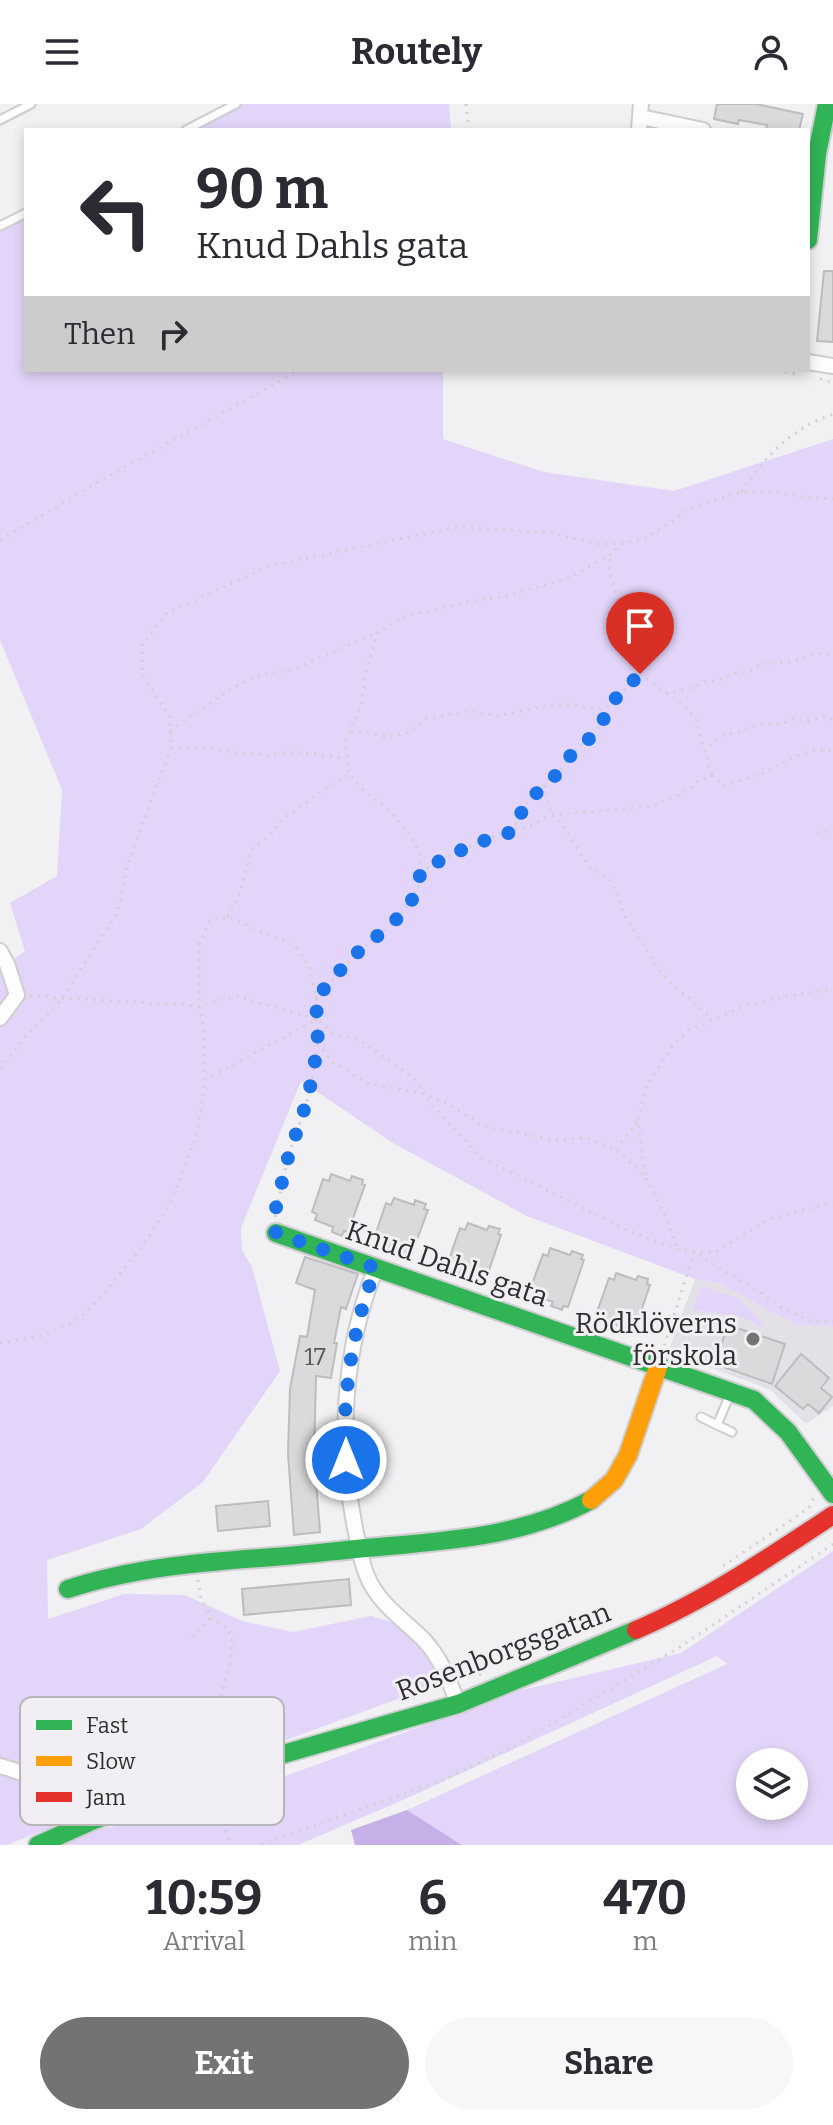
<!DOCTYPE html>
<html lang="en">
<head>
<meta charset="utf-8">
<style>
  body { margin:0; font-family:Bitter,serif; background:#f7f7f7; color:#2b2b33; height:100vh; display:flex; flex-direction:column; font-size:30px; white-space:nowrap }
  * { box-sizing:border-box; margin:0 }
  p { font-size:26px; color:#7c7c81 }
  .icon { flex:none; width:44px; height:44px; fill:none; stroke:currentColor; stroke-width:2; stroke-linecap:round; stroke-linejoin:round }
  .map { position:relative; height:1741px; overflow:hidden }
  .drawer { display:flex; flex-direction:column; background:#fff; flex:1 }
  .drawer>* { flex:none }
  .banner { position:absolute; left:24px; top:24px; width:786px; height:244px; border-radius:0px; box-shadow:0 4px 12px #0003; background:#fff; color:#2b2b33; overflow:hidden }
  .fabs { position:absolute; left:736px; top:1644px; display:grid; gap:16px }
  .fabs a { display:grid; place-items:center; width:72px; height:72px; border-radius:50%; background:#fff; box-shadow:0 4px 12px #0003; font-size:40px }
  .pin { position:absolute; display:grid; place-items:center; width:68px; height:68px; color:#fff; margin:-82px -34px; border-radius:50% 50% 50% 0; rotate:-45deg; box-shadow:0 0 8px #0007 }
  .pin .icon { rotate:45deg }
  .me { position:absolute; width:88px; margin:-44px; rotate:0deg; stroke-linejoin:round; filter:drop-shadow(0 0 6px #0008) }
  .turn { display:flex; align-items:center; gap:28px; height:168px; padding:0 40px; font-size:36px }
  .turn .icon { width:104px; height:104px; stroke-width:2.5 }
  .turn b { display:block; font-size:56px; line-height:68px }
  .then { display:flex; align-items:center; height:76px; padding:0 40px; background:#0003; gap:16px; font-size:30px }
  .eta { display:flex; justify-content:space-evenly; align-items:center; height:136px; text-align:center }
  .eta b { font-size:48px; font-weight:700; line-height:56px }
  .primary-button { display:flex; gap:16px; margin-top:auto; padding:16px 40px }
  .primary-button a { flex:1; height:92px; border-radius:48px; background:#737374; color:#fff; font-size:32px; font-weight:700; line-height:92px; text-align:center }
  .primary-button a+a { background:#f7f7f7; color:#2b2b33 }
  header { display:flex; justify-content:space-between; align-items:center; height:104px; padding:0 40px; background:#fff; font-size:36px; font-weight:700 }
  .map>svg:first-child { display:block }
  .built { fill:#e3e1e7 }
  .green { fill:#e3d5f9; fill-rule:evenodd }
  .water { fill:#c7b0e8 }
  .building { fill:#dad9db; stroke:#bdbdbe; stroke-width:2 }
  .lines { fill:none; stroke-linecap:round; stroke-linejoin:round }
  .lane-casing { stroke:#cecdcf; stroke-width:11 }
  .street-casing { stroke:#cecdcf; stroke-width:18 }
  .fast-casing { stroke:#cecdcf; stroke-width:22 }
  .slow-casing { stroke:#cecdcf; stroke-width:22 }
  .jam-casing { stroke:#cecdcf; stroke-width:22 }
  .path { stroke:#d1d1d2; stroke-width:3; stroke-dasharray:2 6; stroke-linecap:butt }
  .lane { stroke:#fdfdfd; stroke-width:7 }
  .street { stroke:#fdfdfd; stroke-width:14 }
  .fast { stroke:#30b455; stroke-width:18 }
  .slow { stroke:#ff9f0a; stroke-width:18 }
  .jam { stroke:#e5322d; stroke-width:18 }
  .route { stroke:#1a73e8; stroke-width:14; stroke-dasharray:0 25.2 }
  .poi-dot { fill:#737374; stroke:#f1eff3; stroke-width:3 }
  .labels { text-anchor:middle; stroke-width:6; stroke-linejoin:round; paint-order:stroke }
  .number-label { font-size:24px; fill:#5a5a5c }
  .street-label { font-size:28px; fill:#2f2f30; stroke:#f1eff3 }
  .poi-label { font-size:28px; fill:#2f2f30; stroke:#f1eff3; text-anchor:end }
  .key { fill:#f1eff3; stroke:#b7b5b8; stroke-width:2 }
  .key-label { font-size:22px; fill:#2f2f30 }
</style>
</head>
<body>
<header><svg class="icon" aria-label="menu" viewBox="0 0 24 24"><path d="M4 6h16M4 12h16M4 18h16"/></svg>Routely<svg class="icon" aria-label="person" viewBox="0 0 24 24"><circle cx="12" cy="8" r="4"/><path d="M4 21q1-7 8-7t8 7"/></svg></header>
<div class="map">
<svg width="833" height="1741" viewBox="0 0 833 1741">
  <rect width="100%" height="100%" fill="#f1f0f2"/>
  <path class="built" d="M695,1175L719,1179L796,1221L833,1222V1302L806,1320L769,1285L668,1248Z"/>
  <path class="green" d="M236,0H449L451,26H186Z
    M26,109V266H443V335L544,368L674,387L833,335V1222L796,1221L719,1179L695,1175L527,1112L393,1039L301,977L241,1124L242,1146L252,1163L280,1267L203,1378L141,1425L47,1456L48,1515L124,1490L185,1491L242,1517L293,1528L371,1512L394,1519L424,1548L444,1577L406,1592L101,1704L6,1741H0V865L25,847L10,799L57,772L62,686L0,536V122Z
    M701,1182L739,1195L763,1219L760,1222L742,1213L693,1206Z
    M833,1447V1741H462L407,1706L727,1560L717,1552L412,1692L298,1741H57L83,1729L182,1708L211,1699L518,1587L681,1549ZM750,1658H794V1702H750Z"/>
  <path class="water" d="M407,1706L462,1741H355L351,1726Z"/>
  <path class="building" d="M717,0H756L803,10L799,26H766L767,21L739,16L738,20L714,15Z
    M824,167H833V238L817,237Z
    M331,1070L350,1077L352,1072L363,1076L362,1080L365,1081L348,1128L344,1127L342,1132L332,1128L333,1123L315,1116L317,1110L312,1108L323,1075L329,1077Z
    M394,1094L414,1101L415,1096L426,1100L424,1105L428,1106L411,1152L407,1151L405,1156L395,1152L396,1147L377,1141L380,1134L375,1132L386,1099L391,1101Z
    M468,1119L487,1126L489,1122L500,1125L498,1130L501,1131L485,1178L481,1176L479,1181L468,1177L470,1173L451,1166L453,1160L448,1158L460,1124L465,1126Z
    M550,1144L570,1151L572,1147L583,1151L581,1155L584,1156L568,1203L563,1202L562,1206L551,1202L553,1198L534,1191L536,1185L531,1183L543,1150L548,1152Z
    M305,1153L358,1170L346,1205L341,1203L334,1239H337L331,1274L316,1272L314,1351L320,1428L294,1431L288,1350L290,1285L300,1232L307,1233L315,1186L296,1179Z
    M616,1169L636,1176L638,1172L648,1175L647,1180L650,1181L634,1228L629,1226L628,1231L617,1227L619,1222L600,1216L602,1210L597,1208L609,1174L614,1176Z
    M728,1221L785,1240L772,1280L715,1260Z
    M801,1250L829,1274L821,1284L832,1293L819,1309L808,1300L803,1305L775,1282Z
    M268,1397L270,1422L218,1427L216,1402Z
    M349,1475L351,1501L244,1511L242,1485Z"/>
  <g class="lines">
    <defs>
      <path id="lane" d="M0,16L31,0
        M186,26L236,0
        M0,122L26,109
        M731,1288L717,1321L732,1328
        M701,1313L717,1321"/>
      <path id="street" d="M641,13L703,26
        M639,26L641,0
        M808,258L833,262
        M0,847L7,860L17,891L0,914
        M376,1164C343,1244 338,1339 355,1424C359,1443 362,1465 372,1482C384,1503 406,1518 423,1535C441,1554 449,1576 458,1600
        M0,1662C42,1673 61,1690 94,1716"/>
      <path id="fast" d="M808,136L817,50L827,0
        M276,1129L754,1296L788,1328L833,1390
        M68,1485C135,1463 204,1458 273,1453C312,1450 351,1445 389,1442C460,1436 528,1430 591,1396
        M38,1741L94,1716L266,1655L458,1600L636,1526"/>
      <path id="slow" d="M591,1396L614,1376L628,1351L658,1263"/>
      <path id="jam" d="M636,1526C706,1496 770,1453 833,1411"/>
    </defs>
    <use href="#lane" class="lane-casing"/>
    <use href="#street" class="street-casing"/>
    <use href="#fast" class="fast-casing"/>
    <use href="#slow" class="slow-casing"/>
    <use href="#jam" class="jam-casing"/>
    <path class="path" d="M466,0L469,26
      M777,266L801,271
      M820,275L833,279
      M741,388C767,351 789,326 833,310
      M0,436L105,374L300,266
      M640,570L683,600L696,616L712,672
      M666,590L694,583L705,578L721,575L732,570L750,567L761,560L792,558L816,549L833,550
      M170,627L232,584L262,570L289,567L377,529
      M351,628H365L387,633L407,629L426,615L470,607L497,612L545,602L565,600L596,605L606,604
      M171,644L205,643L236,649L268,651L287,648L317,650L346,655
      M704,647L721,632L764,620H782L793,615L809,617L823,612L833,616
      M545,681L551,711L561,718L589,763L609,775L619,792L624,811L659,866L677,885L694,897L711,915
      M512,728L526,699L558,669L571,651L590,634L603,618L606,604L640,570L644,551L642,536L618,496L609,468L610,453
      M817,729L833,727
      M420,768L440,756L491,733L534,720L551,711L653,702L687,687L699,676L712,672L725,682C737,678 749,674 761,670C784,660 806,641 833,647
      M228,813L238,794L252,745L270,731L281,716L348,670
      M30,892L199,902L236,892L317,915
      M316,894L356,850L394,818L408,801L420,780L421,752L412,734L391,708L361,684L348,670L346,635L361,602L365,572L377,529L404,513L462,499L507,492L571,473L610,451L620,440
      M0,965L24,934L62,895L118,807L129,756L171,644L170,613L142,570V540L167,509L269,462L458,423L553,429L596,440H620L646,434L693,403L741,388L765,387L815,394L833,395
      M205,976L317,915L318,941L333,958L367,979L424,990L446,999L483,1022L554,1036L587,1034L616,1045L646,1074L665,1111L677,1144
      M616,1045L638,1017
      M645,1071L638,1017L647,981L673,941L689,926L747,901L788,892L833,885
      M275,1113L287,1057L308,994L318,942
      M0,1239L41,1232L79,1215L105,1188L144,1140L171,1097L197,1031L205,976L204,925L199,902V840L210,816L228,813L295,842L310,864L316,894L317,915L333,929L359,936L414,974L430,999L482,1054L627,1126L677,1145L694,1148L714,1149L767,1116L833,1098
      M662,1249L694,1148L763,1190L785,1206L814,1218L833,1217
      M723,1462L809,1404L814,1393
      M198,1476L201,1494L211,1514L228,1525L232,1537L230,1560L215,1612L220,1653
      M192,1533L211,1514
      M463,1572L487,1570
      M413,1595L431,1581L437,1580
      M209,1690L231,1741
      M261,1741L447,1674L518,1640L680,1543L833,1440"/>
    <use href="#lane" class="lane"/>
    <use href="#street" class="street"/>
    <use href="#fast" class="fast"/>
    <use href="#slow" class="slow"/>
    <use href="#jam" class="jam"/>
  </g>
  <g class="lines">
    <path class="route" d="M346,1356C346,1338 344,1318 346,1299C349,1254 359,1206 376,1164L276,1129L275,1108L287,1057L308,994L318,941L316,894C329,880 341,864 355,851C380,827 419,807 420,768C449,751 480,736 512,728L526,699L558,669L571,651L590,634L603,618L606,604L640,570"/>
  </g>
  <circle class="poi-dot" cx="753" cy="1235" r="8"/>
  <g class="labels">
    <g class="number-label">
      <text x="315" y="1261">17</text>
    </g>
    <g class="street-label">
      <text transform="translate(447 1159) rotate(19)" y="10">Knud Dahls gata</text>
      <text transform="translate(503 1547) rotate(-21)" y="10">Rosenborgsgatan</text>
    </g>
    <g class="poi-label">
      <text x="737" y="1229">Rödklöverns<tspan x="737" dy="32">förskola</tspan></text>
    </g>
  </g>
  <rect x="20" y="1593" width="264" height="128" rx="12" class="key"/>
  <rect x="36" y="1616" width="36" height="10" fill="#30b455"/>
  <rect x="36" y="1652" width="36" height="10" fill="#ff9f0a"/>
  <rect x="36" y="1688" width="36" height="10" fill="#e5322d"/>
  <g class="key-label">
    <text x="86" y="1629">Fast</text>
    <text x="86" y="1665">Slow</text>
    <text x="86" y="1701">Jam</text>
  </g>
</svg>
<div class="fabs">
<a><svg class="icon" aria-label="layers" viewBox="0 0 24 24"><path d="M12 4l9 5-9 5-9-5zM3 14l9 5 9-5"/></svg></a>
</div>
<div class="pin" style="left:640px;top:570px;background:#d93025"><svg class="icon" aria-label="arrive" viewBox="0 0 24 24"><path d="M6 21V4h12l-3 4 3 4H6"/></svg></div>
<svg class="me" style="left:346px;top:1356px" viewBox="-20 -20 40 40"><circle r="17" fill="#1a73e8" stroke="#fff" stroke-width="3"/><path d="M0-11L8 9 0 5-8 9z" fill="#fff"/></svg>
<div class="banner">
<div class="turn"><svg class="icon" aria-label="left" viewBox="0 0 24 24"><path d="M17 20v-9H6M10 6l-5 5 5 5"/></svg><div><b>90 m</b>Knud Dahls gata</div></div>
<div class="then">Then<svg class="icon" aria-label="right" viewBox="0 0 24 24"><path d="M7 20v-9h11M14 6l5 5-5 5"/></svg></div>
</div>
</div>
<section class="drawer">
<div class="eta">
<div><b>10:59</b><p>Arrival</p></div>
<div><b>6</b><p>min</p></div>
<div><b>470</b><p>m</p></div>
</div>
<div class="primary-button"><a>Exit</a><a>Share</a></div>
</section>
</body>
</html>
